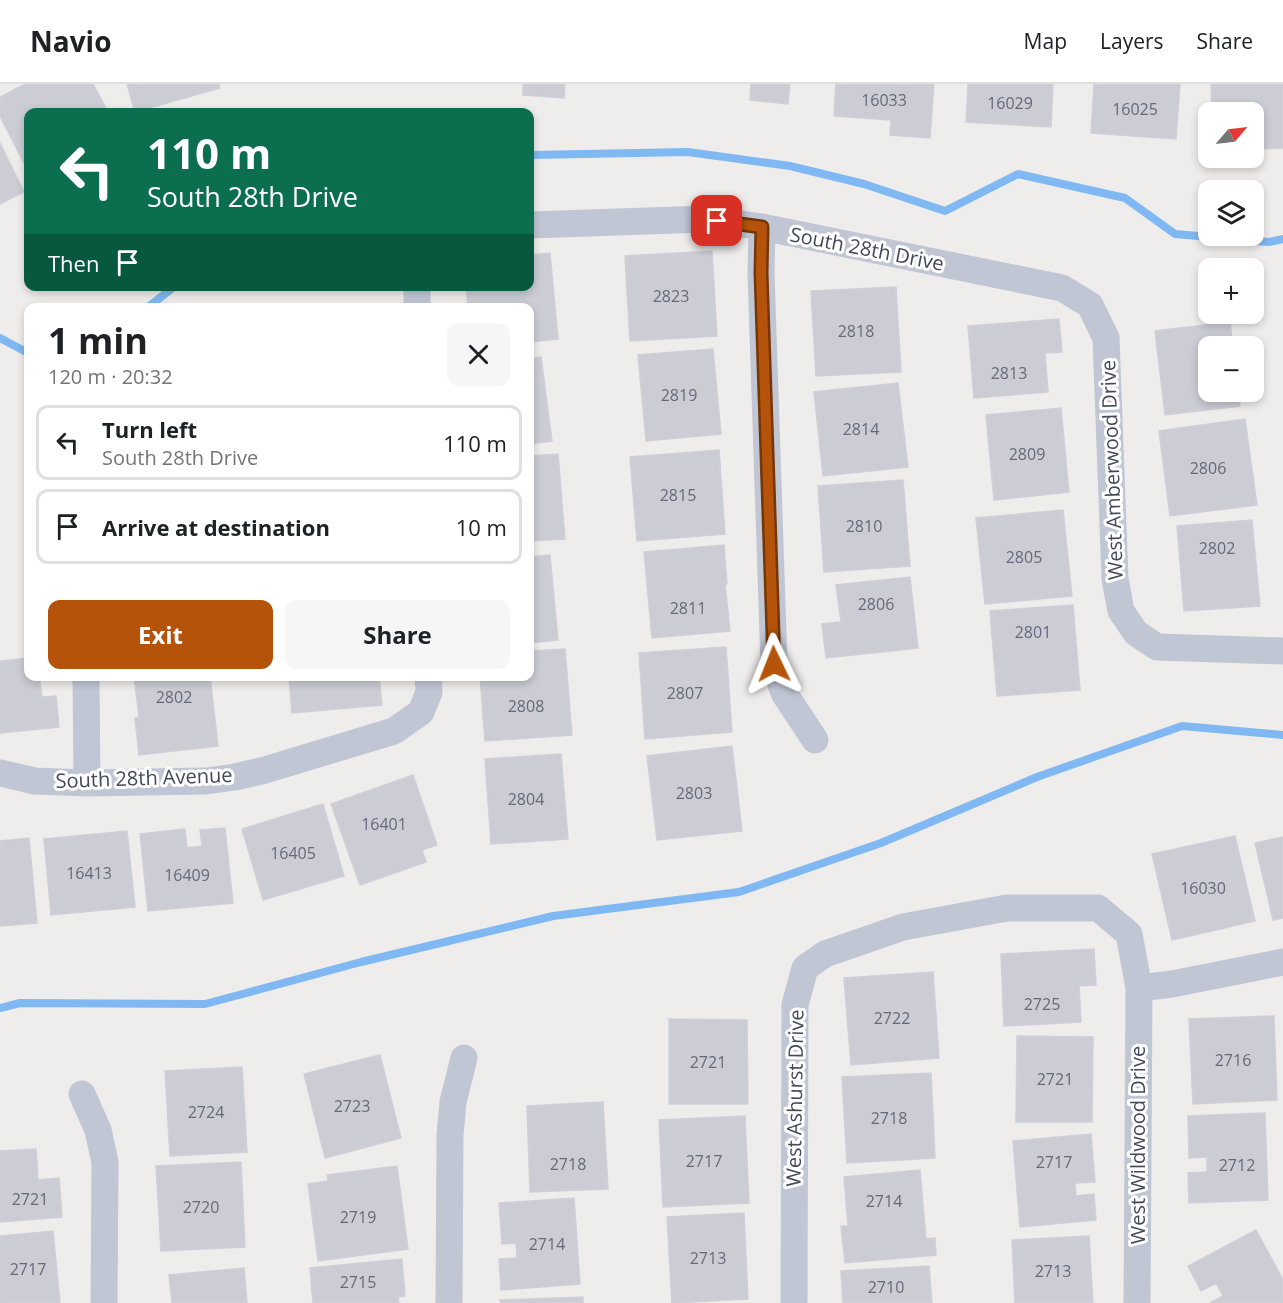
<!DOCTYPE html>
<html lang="en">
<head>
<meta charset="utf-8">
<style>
  body { margin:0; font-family:"Open Sans",sans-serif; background:#f6f6f6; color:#202124; height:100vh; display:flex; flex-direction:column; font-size:22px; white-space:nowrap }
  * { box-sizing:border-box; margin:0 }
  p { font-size:20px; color:#757577 }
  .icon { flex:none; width:33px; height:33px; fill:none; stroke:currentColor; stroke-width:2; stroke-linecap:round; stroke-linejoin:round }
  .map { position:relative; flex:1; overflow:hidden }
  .drawer { position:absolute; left:24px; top:219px; width:510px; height:378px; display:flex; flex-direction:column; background:#fff; border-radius:12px; box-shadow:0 3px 9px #0003 }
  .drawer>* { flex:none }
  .hud { position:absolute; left:24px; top:24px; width:510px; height:183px; border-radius:12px; box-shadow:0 3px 9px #0003; background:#0b6e4f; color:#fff; overflow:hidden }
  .needle { width:39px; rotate:62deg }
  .tools { position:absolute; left:1198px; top:18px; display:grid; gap:12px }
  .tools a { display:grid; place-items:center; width:66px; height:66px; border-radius:12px; background:#fff; box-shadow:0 3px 9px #0003; font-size:30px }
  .pin { position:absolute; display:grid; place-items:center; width:51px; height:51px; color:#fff; margin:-26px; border-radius:12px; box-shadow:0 3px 9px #0006 }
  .me { position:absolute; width:66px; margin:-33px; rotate:358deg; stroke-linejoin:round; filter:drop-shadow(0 0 4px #0008) }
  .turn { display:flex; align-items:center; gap:21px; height:126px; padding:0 24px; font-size:27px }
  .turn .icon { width:78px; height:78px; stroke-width:2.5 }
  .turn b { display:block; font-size:42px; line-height:51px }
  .then { display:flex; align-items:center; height:57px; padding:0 24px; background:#0003; gap:12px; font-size:22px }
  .round { display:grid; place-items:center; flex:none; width:63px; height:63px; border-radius:12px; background:#f6f6f6 }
  .summary { display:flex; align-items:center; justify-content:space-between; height:102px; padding:0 24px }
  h1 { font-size:36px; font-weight:700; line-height:45px }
  .cta { display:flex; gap:12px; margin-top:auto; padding:12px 24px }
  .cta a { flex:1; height:69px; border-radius:12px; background:#b45309; color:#fff; font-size:24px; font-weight:700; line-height:69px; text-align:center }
  .cta a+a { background:#f6f6f6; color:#202124 }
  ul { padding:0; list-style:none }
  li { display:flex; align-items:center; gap:18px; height:75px; margin:0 12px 9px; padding:0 12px; border:3px solid #e0e0e0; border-radius:12px }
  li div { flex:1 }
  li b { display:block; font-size:22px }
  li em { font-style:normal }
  header { display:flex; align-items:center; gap:36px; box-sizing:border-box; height:84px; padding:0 30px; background:#fff; border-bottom:2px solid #e0e0e0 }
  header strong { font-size:28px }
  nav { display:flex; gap:33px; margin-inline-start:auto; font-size:21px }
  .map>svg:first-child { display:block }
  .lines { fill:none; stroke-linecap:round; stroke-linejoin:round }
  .stream { stroke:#7fb8f2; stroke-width:8 }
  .building { fill:#ccccd5; stroke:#d0cfd9; stroke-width:1.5 }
  .street { stroke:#c1c6d5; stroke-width:27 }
  .route-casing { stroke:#753606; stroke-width:15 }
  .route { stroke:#b45309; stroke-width:10 }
  .labels { text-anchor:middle; stroke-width:6; stroke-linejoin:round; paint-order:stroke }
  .number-label { font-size:16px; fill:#656a7a }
  .street-label { font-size:20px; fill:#43495b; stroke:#fff }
</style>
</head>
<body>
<header>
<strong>Navio</strong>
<nav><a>Map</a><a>Layers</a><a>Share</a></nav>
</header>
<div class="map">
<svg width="1283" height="1219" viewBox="0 0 1283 1219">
  <rect width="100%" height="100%" fill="#efedec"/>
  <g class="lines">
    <path class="stream" d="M530,71L688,68L790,82L864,100L945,127L1018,90L1125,114L1175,150L1269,158L1283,155
      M147,224L175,202
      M0,254L28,269
      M0,924L20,919L205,920L361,878L553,832L739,808L881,759L1037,693L1182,642L1283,651"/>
  </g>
  <path class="building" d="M25,0H93L108,28H28V80L25,81L0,32V13Z
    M127,0H219L220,4L135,28Z
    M523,0H565L564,14L523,11Z
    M751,0H790L788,20L750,16Z
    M836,0H934L930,54L890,51L891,36L834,32Z
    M968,0H1053L1051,43L966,38Z
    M1094,0H1180L1176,55L1091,49Z
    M1211,0H1283V64L1254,65V28H1212Z
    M0,59L24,108L0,120Z
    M712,167L717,252L630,257L625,172Z
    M550,169L558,255L530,258V224H468L466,202H530V171Z
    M896,203L901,288L816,292L811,207Z
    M1059,235L1062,268L1045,269L1048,308L974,314L968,242Z
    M1230,238L1233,262H1209V308H1238L1240,322L1165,331L1155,247Z
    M713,265L721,350L646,357L638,271Z
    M541,273L552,357L530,360V275Z
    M898,299L908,383L823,392L814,308Z
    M1061,324L1069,408L994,416L986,331Z
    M1245,335L1257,421L1170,432L1159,347Z
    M719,366L725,450L637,457L630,373Z
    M558,370L565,455L530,457V372Z
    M903,396L910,482L824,488L818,402Z
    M1063,426L1072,512L985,520L976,434Z
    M1252,436L1260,522L1184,527L1177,442Z
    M724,461L727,500H725L730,547L652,554L644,468Z
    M550,471L558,556L530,559V473Z
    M910,493L918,564L826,574L822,540L841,538L836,501Z
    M1073,521L1080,606L997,612L990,527Z
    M726,563L732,648L645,655L639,569Z
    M565,565L572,651L485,657L480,592H530V567Z
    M28,574V592H39L42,613L56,612L59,643L0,649V577Z
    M134,592H210L218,662L139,671L135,634L139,633Z
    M289,592H379L382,621L292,629Z
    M732,662L742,747L657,756L647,672Z
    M561,670L568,755L491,760L485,675Z
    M413,691L437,761L422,766L426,778L360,801L331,720Z
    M323,720L344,792L263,816L242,745Z
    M225,744L233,819L148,827L140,750L185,745L187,764L202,762L200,746Z
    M127,747L135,823L51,831L44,755Z
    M1235,752L1255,837L1172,856L1152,770Z
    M1283,753V834L1273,836L1255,759Z
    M29,754L37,839L0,842V757Z
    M1094,865L1096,901L1079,902L1081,938L1004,942L1001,870Z
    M933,888L939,974L851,981L844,894Z
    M1274,932L1277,1016L1193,1020L1189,935Z
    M669,935L747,936L748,1020H669Z
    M1017,952L1093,953L1092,1038H1016Z
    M380,971L401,1054L325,1074L304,990Z
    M242,983L247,1068L170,1072L165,987Z
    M931,989L935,1074L847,1079L842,993Z
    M603,1018L608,1105L530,1108L527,1022Z
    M1265,1029L1268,1116L1189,1119L1188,1089L1207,1088V1073L1189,1074L1188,1032Z
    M745,1032L749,1119L663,1123L659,1036Z
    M1091,1050L1095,1098L1075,1099L1076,1112L1094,1110L1096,1136L1020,1143L1013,1057Z
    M36,1065L38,1096L59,1094L62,1133L0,1138V1067Z
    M241,1078L245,1163L161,1167L156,1082Z
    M397,1082L408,1165L318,1177L308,1100L328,1097L327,1091Z
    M920,1086L926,1155L935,1154L936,1171L845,1179L841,1142H848L844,1093Z
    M574,1114L580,1200L501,1206L499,1175L517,1174L516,1159L502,1160L499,1119Z
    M744,1129L748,1215L672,1219L667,1133Z
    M1256,1146L1283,1196V1219H1210L1223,1212L1216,1199L1201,1207L1188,1182Z
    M53,1147L60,1219H0V1152Z
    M1089,1152L1093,1219H1015L1012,1156Z
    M402,1175L405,1212L398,1213L399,1219H313L310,1184Z
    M929,1182L932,1219H843L841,1187Z
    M244,1184L247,1219H172L169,1191Z
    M583,1213V1219H501L500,1216Z"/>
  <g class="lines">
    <path class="street" d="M530,141L705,135L762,143L1062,204L1090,221L1106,254L1115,495L1121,527L1136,549L1157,563L1283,567
      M762,143L761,189L774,580L784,609L815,656
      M417,202V224
      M86,592L87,699
      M0,689L35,697L87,699L206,697L235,693L265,686L394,647L421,628L429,608L428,592
      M1139,904L1172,900L1283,878
      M82,1010L98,1046L105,1078L104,1219
      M449,1219L450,1051L453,1018L464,974
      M794,1219L795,921L805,884L825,870L903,843L1007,824H1098L1129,850L1139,904L1137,1219"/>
  </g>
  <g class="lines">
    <defs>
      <path id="route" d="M717,137L762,143L761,189L774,580"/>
    </defs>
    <use href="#route" class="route-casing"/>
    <use href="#route" class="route"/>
  </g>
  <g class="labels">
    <g class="number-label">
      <text x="884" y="22">16033</text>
      <text x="1010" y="25">16029</text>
      <text x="1135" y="31">16025</text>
      <text x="671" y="218">2823</text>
      <text x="856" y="253">2818</text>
      <text x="1009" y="295">2813</text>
      <text x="679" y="317">2819</text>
      <text x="861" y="351">2814</text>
      <text x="1027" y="376">2809</text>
      <text x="1208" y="390">2806</text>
      <text x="678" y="417">2815</text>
      <text x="864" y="448">2810</text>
      <text x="1217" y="470">2802</text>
      <text x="1024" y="479">2805</text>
      <text x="876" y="526">2806</text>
      <text x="688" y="530">2811</text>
      <text x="1033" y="554">2801</text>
      <text x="685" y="615">2807</text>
      <text x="174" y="619">2802</text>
      <text x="526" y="628">2808</text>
      <text x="694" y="715">2803</text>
      <text x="526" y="721">2804</text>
      <text x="384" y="746">16401</text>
      <text x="293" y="775">16405</text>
      <text x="89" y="795">16413</text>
      <text x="187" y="797">16409</text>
      <text x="1203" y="810">16030</text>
      <text x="1042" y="926">2725</text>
      <text x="892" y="940">2722</text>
      <text x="1233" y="982">2716</text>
      <text x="708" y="984">2721</text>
      <text x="1055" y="1001">2721</text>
      <text x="352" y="1028">2723</text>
      <text x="206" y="1034">2724</text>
      <text x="889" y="1040">2718</text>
      <text x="704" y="1083">2717</text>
      <text x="1054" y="1084">2717</text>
      <text x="568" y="1086">2718</text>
      <text x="1237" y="1087">2712</text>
      <text x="30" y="1121">2721</text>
      <text x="884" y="1123">2714</text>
      <text x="201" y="1129">2720</text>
      <text x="358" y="1139">2719</text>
      <text x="547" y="1166">2714</text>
      <text x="708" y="1180">2713</text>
      <text x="28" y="1191">2717</text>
      <text x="1053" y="1193">2713</text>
      <text x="358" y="1204">2715</text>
      <text x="886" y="1209">2710</text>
    </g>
    <g class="street-label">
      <text transform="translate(867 165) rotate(11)" y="7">South 28th Drive</text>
      <text transform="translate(1112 386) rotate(-92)" y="7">West Amberwood Drive</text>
      <text transform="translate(144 694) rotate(-2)" y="7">South 28th Avenue</text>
      <text transform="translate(795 1014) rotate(-89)" y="7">West Ashurst Drive</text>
      <text transform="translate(1138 1061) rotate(-90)" y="7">West Wildwood Drive</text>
    </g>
  </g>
</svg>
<div class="tools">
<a><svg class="needle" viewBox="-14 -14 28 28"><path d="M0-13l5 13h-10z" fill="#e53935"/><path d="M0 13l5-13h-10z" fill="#757577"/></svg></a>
<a><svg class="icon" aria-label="layers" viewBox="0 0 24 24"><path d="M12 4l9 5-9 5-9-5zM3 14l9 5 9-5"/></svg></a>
<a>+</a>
<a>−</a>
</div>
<div class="pin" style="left:717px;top:137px;background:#d93025"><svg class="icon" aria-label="arrive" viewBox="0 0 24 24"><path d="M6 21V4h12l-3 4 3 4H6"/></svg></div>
<svg class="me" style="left:774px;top:580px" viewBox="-20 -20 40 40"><path d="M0-17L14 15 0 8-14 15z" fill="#b45309" stroke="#fff" stroke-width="4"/></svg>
<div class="hud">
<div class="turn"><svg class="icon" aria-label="left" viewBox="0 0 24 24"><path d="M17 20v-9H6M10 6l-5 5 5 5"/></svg><div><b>110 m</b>South 28th Drive</div></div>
<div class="then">Then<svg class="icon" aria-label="arrive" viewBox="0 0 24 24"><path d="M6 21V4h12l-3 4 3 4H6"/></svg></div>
</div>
<section class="drawer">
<div class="summary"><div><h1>1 min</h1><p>120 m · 20:32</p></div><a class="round"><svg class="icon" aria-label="close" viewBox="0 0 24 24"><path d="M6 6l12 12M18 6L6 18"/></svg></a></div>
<ul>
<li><svg class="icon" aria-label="left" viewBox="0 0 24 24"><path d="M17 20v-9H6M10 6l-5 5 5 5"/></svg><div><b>Turn left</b><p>South 28th Drive</p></div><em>110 m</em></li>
<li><svg class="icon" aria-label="arrive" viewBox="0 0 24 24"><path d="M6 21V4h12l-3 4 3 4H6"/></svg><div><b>Arrive at destination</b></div><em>10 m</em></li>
</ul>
<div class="cta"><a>Exit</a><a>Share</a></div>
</section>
</div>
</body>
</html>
